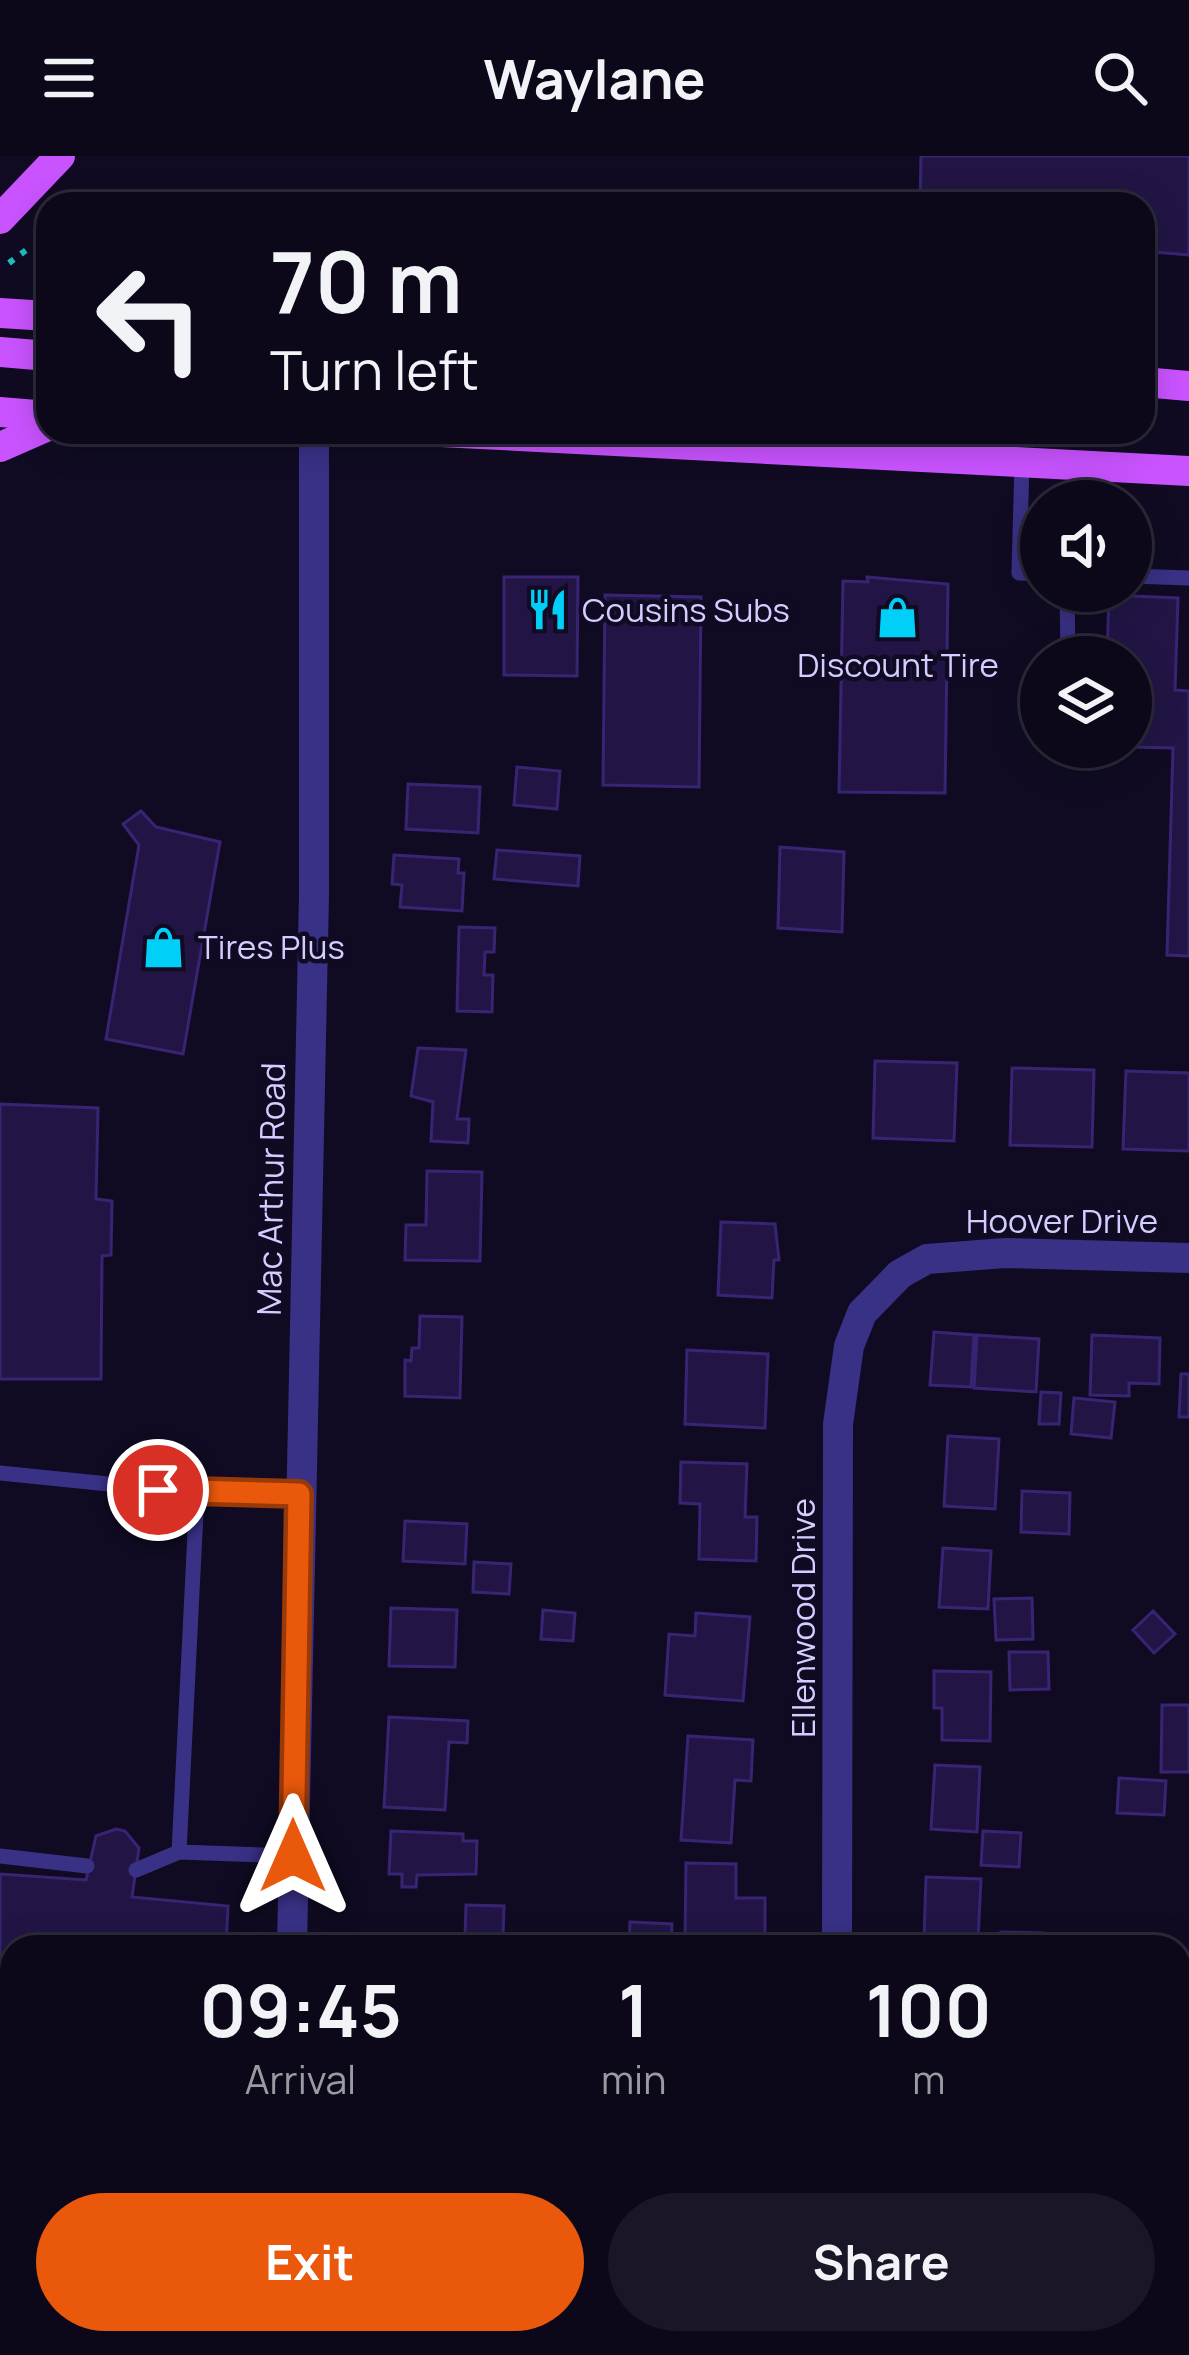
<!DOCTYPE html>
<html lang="en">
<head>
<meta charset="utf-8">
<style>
  body { margin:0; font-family:Manrope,sans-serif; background:#1a1627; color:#f1f3f6; height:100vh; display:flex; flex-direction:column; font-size:45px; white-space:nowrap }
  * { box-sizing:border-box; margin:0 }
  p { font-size:39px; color:#9a9aa2 }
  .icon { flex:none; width:66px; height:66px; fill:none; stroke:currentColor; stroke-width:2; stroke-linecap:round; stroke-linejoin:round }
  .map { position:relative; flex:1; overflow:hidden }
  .side { position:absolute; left:0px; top:1779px; width:1191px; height:420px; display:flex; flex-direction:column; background:#0c081a; border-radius:36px 36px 0 0; box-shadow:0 6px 30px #0003,0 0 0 3px #2c2939 }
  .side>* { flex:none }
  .hud { position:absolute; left:36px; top:36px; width:1119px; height:252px; border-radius:36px; box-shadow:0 6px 30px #0003,0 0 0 3px #2c2939; background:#0c081a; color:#f1f3f6; overflow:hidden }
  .controls { position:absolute; left:1020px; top:324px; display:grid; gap:24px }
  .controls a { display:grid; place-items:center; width:132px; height:132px; border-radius:50%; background:#0c081a; box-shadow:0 6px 30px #0003,0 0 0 3px #2c2939; font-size:60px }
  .pin { position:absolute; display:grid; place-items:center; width:102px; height:102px; color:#fff; margin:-51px; border:6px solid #fff; border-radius:50%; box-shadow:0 3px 12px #0007 }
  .me { position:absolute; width:132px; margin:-66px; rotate:0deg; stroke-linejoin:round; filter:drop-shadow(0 0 9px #0008) }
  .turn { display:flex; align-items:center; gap:42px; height:252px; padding:0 36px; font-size:54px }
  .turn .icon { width:156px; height:156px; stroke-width:2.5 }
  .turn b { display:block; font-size:84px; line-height:102px }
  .eta { display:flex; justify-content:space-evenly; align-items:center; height:204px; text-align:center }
  .eta b { font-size:72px; font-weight:700; line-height:84px }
  .button { display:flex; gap:24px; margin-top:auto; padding:24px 36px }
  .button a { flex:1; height:138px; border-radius:72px; background:#ea580c; color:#fff; font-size:48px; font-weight:700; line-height:138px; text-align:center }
  .button a+a { background:#1a1627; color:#f1f3f6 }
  header { display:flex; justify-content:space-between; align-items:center; height:156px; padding:0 36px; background:#0c081a; font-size:54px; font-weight:700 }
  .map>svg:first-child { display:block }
  .building { fill:#221545; stroke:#392474; stroke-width:3 }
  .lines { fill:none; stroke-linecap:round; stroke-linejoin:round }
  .path { stroke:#21bebe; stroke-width:6; stroke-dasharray:6 9; stroke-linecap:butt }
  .lane { stroke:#393186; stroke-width:15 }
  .street { stroke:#393186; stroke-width:30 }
  .primary { stroke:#c953ff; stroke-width:30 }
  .route-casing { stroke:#983908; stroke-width:30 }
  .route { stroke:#ea580c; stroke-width:21 }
  .labels { text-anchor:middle; stroke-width:9; stroke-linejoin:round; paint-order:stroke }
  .poi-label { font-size:33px; fill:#d5ccff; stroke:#100b22; text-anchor:start }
  .street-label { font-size:33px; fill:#d5ccff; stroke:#100b22 }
</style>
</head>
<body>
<header><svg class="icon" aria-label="menu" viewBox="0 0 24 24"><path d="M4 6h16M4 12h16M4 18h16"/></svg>Waylane<svg class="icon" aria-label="search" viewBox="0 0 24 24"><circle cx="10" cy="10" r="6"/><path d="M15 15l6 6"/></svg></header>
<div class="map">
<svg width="1189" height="2199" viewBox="0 0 1189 2199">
  <rect width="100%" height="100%" fill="#100b22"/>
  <path class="building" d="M921,0H1189V99L1143,95V48H920Z
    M504,421H578L577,520L504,519Z
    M867,421L948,428L945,637L839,636L843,425L868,426Z
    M605,439L701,441L699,631L603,629Z
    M1109,439L1178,442L1175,534L1189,535V800L1167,799L1173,592L1131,591V501H1107Z
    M517,611L560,615L557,653L514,649Z
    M408,628L480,631L478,677L406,673Z
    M141,655L156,671L220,686L183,898L106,883L139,689L123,668Z
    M780,691L844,696L842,776L778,772Z
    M497,694L580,700L578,730L494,723Z
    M394,699L459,703L458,717H464L462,755L400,751L402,729L392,728Z
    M459,771L495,772L494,796H485L484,819H493L492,856L457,855Z
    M418,892L466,894L457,963H469L468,987L431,985L433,946L411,940Z
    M875,905L957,907L954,985L873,982Z
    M1012,912L1094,914L1092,991L1010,989Z
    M1126,915L1189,917V995L1123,993Z
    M0,948L98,952L96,1043L112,1045L111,1099L102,1100L101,1223H0Z
    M427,1015L482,1016L480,1105L405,1104L406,1069H426Z
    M721,1066L775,1068L779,1104H774L772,1142L718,1139Z
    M420,1160L462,1161L460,1242L405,1240V1204L411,1205L412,1192H419Z
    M934,1176L974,1179L971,1231L930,1229Z
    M977,1179L1039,1183L1036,1236L974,1232Z
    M1092,1179L1160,1182L1159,1228L1129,1227V1240L1090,1239Z
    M687,1194L768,1198L765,1272L685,1268Z
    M1181,1218H1189V1261H1179Z
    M1041,1236L1061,1237L1059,1268H1039Z
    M1074,1242L1115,1246L1111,1282L1071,1278Z
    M948,1280L999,1283L995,1353L944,1350Z
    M681,1306L747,1308L745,1361H757L756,1405L699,1403L700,1348L680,1347Z
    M1022,1335L1070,1337L1069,1378L1021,1376Z
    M405,1365L467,1368L465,1408L403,1405Z
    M943,1392L991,1395L988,1453L939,1451Z
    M474,1406L511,1408L509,1438L473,1436Z
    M1032,1442L1033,1483L996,1484L994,1443Z
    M391,1452L457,1454L455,1511L389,1510Z
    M543,1454L575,1457L573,1485L541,1483Z
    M1153,1455L1175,1478L1154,1497L1133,1474Z
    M696,1457L750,1461L743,1545L665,1539L669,1478L695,1480Z
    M1009,1496H1048L1049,1533L1010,1534Z
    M934,1515L991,1516L990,1585L942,1584V1552H934Z
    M1162,1549H1189V1616H1161Z
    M389,1561L468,1565L467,1587L449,1586L445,1654L384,1651Z
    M688,1580L753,1584L751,1625L735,1624L731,1687L681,1684Z
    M935,1609L980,1611L977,1676L931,1673Z
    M1119,1622L1166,1625L1164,1659L1117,1657Z
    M116,1673L125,1675L139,1692L132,1741L228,1750L226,1791H12V1865H0V1718L86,1724L96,1680Z
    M391,1675L463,1678V1685H477L476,1718L417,1719L416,1731H402V1718H389Z
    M983,1675L1021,1677L1019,1711L981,1709Z
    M686,1707L736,1708V1742H765V1784L685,1783Z
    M926,1721L981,1723L978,1785L924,1783Z
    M466,1749L504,1750L503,1782L465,1781Z
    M630,1766L672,1768L671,1791H629Z
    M1001,1776L1043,1777V1791H1001Z
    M1189,1868V1912L1179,1900V1877Z
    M1189,1939V1989L1179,1977V1947Z
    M1179,2032L1189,2034L1188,2099L1179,2097Z
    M1189,2136V2193L1179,2183V2147Z
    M676,2187H726V2199H675Z
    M920,2187H966V2199H920Z"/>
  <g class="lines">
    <path class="path" d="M9,107L33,89"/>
    <path class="lane" d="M1022,306L1019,417L1041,418
      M1131,420L1189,422
      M1067,435L1068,501
      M1070,591V592
      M0,1317L197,1337
      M0,1700L87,1710
      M293,1700L179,1696L197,1337L299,1338
      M136,1714L179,1696
      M0,1965L12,1966"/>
    <path class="street" d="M292,1791L314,738V276
      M837,1791L838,1268L849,1190L862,1157L900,1118L927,1103L1005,1097L1189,1102
      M289,2199V2187
      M824,2199V2187"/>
    <path class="primary" d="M0,63L60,0
      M0,157L48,160
      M0,196L48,200
      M1143,226L1189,230
      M0,256L48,260
      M441,276L1189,315
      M0,291L48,270"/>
  </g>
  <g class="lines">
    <defs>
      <path id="route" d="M158,1334L299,1338L293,1700"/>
    </defs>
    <use href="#route" class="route-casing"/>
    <use href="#route" class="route"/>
  </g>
  <defs>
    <symbol id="restaurant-bare" viewBox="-9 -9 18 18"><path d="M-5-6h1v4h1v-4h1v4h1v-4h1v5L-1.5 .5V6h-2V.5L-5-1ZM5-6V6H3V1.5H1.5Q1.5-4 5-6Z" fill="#00cff7" stroke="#100b22" stroke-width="2.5" paint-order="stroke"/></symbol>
    <symbol id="shop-bare" viewBox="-9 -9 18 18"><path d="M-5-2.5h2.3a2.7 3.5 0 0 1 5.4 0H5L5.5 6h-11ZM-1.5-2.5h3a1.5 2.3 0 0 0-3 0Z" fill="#00cff7" stroke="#100b22" stroke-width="2.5" paint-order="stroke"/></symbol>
  </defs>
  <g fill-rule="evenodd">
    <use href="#restaurant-bare" x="518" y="424" width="59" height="59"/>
    <use href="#shop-bare" x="868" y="432" width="59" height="59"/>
    <use href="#shop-bare" x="134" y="762" width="59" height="59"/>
  </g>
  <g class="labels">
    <g class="poi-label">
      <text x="582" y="466">Cousins Subs</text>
      <text x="898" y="521" text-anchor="middle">Discount Tire</text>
      <text x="198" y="803">Tires Plus</text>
    </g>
    <g class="street-label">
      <text transform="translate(271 1033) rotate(-89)" y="12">Mac Arthur Road</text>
      <text x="1062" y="1077">Hoover Drive</text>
      <text transform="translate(803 1462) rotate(-90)" y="12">Ellenwood Drive</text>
    </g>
  </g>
</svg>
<div class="controls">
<a><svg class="icon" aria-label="sound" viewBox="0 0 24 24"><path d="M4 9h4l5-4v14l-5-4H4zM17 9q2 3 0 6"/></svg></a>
<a><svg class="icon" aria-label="layers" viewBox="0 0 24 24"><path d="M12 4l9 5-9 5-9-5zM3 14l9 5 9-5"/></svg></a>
</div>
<div class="pin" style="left:158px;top:1334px;background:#d93025"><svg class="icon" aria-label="arrive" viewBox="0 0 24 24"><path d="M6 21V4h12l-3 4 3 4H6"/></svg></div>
<svg class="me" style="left:293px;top:1700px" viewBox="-20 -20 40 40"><path d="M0-17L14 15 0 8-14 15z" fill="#ea580c" stroke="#fff" stroke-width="4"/></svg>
<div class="hud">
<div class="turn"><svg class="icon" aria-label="left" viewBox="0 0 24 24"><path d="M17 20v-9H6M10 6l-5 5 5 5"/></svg><div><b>70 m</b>Turn left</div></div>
</div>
<section class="side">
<div class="eta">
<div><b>09:45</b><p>Arrival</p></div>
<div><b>1</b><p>min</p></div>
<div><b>100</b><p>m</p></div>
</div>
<div class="button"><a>Exit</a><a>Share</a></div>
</section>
</div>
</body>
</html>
